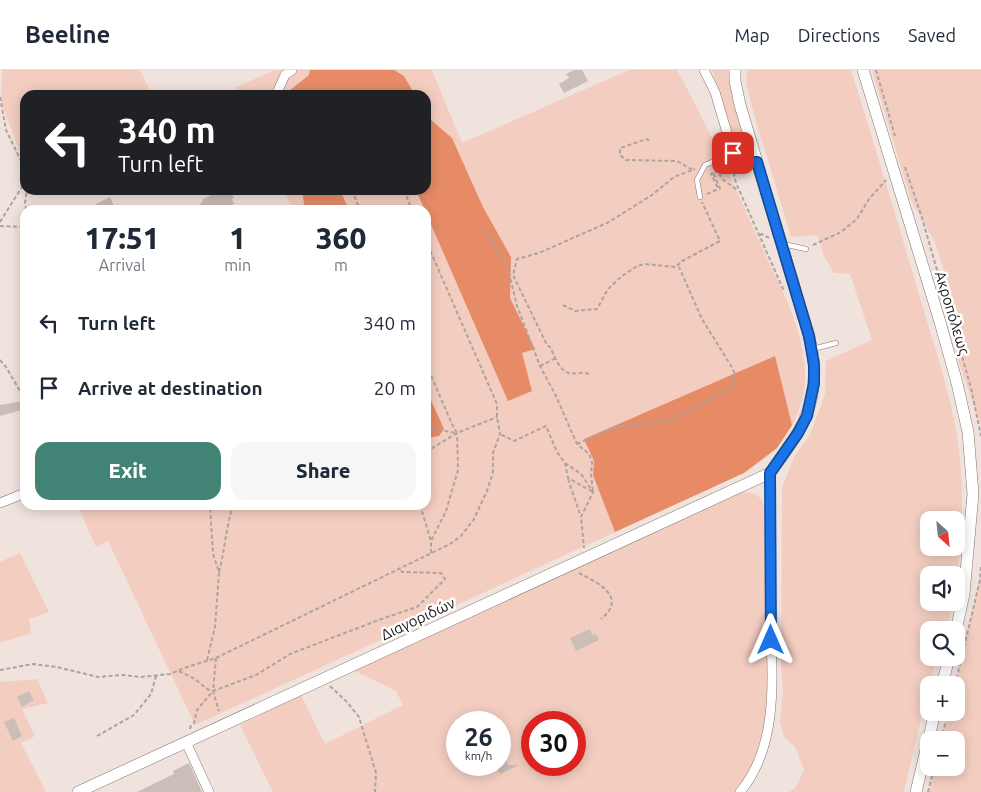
<!DOCTYPE html>
<html lang="en">
<head>
<meta charset="utf-8">
<style>
  body { margin:0; font-family:Ubuntu,sans-serif; background:#f6f6f7; color:#1f2937; height:100vh; display:flex; flex-direction:column; font-size:19px; white-space:nowrap }
  * { box-sizing:border-box; margin:0 }
  p { font-size:16px; color:#747a83 }
  .icon { flex:none; width:28px; height:28px; fill:none; stroke:currentColor; stroke-width:2; stroke-linecap:round; stroke-linejoin:round }
  .map { position:relative; flex:1; overflow:hidden }
  .panel { position:absolute; left:20px; top:135px; width:411px; height:305px; display:flex; flex-direction:column; background:#fff; border-radius:15px; box-shadow:0 2px 12px #0003 }
  .panel>* { flex:none }
  .guide { position:absolute; left:20px; top:20px; width:411px; height:105px; border-radius:15px; box-shadow:0 2px 12px #0003; background:#202124; color:#fff; overflow:hidden }
  .needle { width:32px; rotate:153deg }
  .tools { position:absolute; left:920px; top:441px; display:grid; gap:10px }
  .tools a { display:grid; place-items:center; width:45px; height:45px; border-radius:10px; background:#fff; box-shadow:0 2px 12px #0003; font-size:25px }
  .speed { position:absolute; left:446px; top:641px; display:flex; gap:10px; font-size:25px; font-weight:700; text-align:center }
  .speed>* { display:grid; place-content:center; width:65px; height:65px; border-radius:50%; background:#fff; box-shadow:0 2px 12px #0003; line-height:1 }
  .speed small { font-size:12px; font-weight:400 }
  .speed .limit { border:8px solid #d22; background:#fff; color:#111 }
  .pin { position:absolute; display:grid; place-items:center; width:42px; height:42px; color:#fff; margin:-21px; border-radius:10px; box-shadow:0 2px 8px #0006 }
  .me { position:absolute; width:55px; margin:-28px; rotate:0deg; stroke-linejoin:round; filter:drop-shadow(0 0 4px #0008) }
  .turn { display:flex; align-items:center; gap:18px; height:105px; padding:0 15px; font-size:22px }
  .turn .icon { width:65px; height:65px; stroke-width:2.5 }
  .turn b { display:block; font-size:35px; line-height:42px }
  .eta { display:flex; justify-content:space-evenly; align-items:center; height:85px; text-align:center }
  .eta b { font-size:30px; font-weight:800; line-height:35px }
  .cta { display:flex; gap:10px; margin-top:auto; padding:10px 15px }
  .cta a { flex:1; height:58px; border-radius:15px; background:#418374; color:#fff; font-size:20px; font-weight:800; line-height:58px; text-align:center }
  .cta a+a { background:#f6f6f7; color:#1f2937 }
  ul { padding:0; list-style:none }
  li { display:flex; align-items:center; gap:15px; height:65px; padding:0 15px }
  li div { flex:1 }
  li b { display:block; font-size:19px }
  li em { font-style:normal }
  header { display:flex; align-items:center; gap:30px; box-sizing:border-box; height:70px; padding:0 25px; background:#fff; border-bottom:1px solid #e0e1e3 }
  header strong { font-size:24px }
  nav { display:flex; gap:28px; margin-inline-start:auto; font-size:18px }
  .map>svg:first-child { display:block }
  .green { fill:#f3cec0; fill-rule:evenodd }
  .forest { fill:#e78b67 }
  .building { fill:#cbbdb8 }
  .lines { fill:none; stroke-linecap:round; stroke-linejoin:round }
  .service-casing { stroke:#837772; stroke-width:5.5 }
  .minor-casing { stroke:#837772; stroke-width:10 }
  .tertiary-casing { stroke:#837772; stroke-width:12 }
  .path { stroke:#aea39f; stroke-width:2; stroke-dasharray:4 2.5; stroke-linecap:butt }
  .service { stroke:#fff; stroke-width:4.5 }
  .minor { stroke:#fff; stroke-width:9 }
  .tertiary { stroke:#fff; stroke-width:11 }
  .route-casing { stroke:#114b97; stroke-width:12 }
  .route { stroke:#1a73e8; stroke-width:9 }
  .labels { text-anchor:middle; stroke-width:5; stroke-linejoin:round; paint-order:stroke }
  .street-label { font-size:15px; fill:#1a1513; stroke:#fff }
</style>
</head>
<body>
<header>
<strong>Beeline</strong>
<nav><a>Map</a><a>Directions</a><a>Saved</a></nav>
</header>
<div class="map">
<svg width="981" height="722" viewBox="0 0 981 722">
  <rect width="100%" height="100%" fill="#f0e2dd"/>
  <path class="green" d="M2,0H140L152,25H25V89L23,90L1,32Z
    M275,0H432L462,73L629,0H677C708,57 735,116 761,175C780,217 807,263 805,311C804,333 792,361 778,377C769,387 755,395 744,403L195,655L108,471L96,477L77,435H426V140H293L284,120H426V25H239L236,17Z
    M712,0H728L749,83L738,79Z
    M747,0H851C873,70 894,140 915,211C930,264 950,318 958,372C964,418 963,463 957,508L956,511V505H929V532L952,533L947,560H929V588H937L929,615L904,722H789L796,717L804,700L795,677L784,667L780,652L783,621L781,598L782,418L795,385L810,365L819,341L825,324L826,291L872,270L850,204L834,203L823,184L818,165L791,167L752,37L746,12ZM929,450H956V478H929Z
    M872,0H981V356L956,284L959,251L940,188L934,170L911,130Z
    M746,422C760,423 762,430 767,442L769,647L761,679L739,722H273L240,655L301,625L325,674L403,635L396,621L353,600L738,423ZM458,652H500V695H458ZM532,652H575V695H532Z
    M20,483L49,542L29,549L31,563L0,573V492Z
    M981,504V722H929L935,698H956V670H942L948,643L956,642L955,615Z
    M37,609L48,633L22,639L35,666L21,673L46,722H0V612Z"/>
  <path class="forest" d="M310,0H394L404,6L415,25L350,24L284,25L309,5Z
    M426,42L432,51L452,68L483,137L511,187L510,228L535,279L522,283L532,321L508,331L416,120H426Z
    M302,120H340L349,140H308L304,134Z
    M775,286L792,355L777,378L744,403L615,462L593,405L594,391L584,369Z
    M426,319L444,359L439,366L426,368Z"/>
  <path class="building" d="M574,0H582L588,11L564,23L559,14L569,8L566,4Z
    M208,120H230L234,128L232,129L234,134L230,135L233,140H217L215,136L208,140H195L203,131L202,130L211,125Z
    M110,127L115,138L110,140H99L96,134Z
    M25,331V339L0,346V335Z
    M590,559L592,565L596,564L599,570L576,581L570,568Z
    M29,621L34,630L22,637L17,627Z
    M14,648L22,666L13,671L4,652Z
    M500,678L508,695H519L500,704L496,695H500Z
    M189,693L202,722H137L174,704L173,701Z"/>
  <g class="lines">
    <defs>
      <path id="service" d="M700,127L697,110L705,95L733,83
        M783,174L806,179
        M813,279L836,273"/>
      <path id="minor" d="M704,0L715,22L733,83C739,93 746,91 757,92
        M276,25L285,5L292,0
        M0,433L25,423
        M186,672L209,722
        M740,722C782,672 771,598 770,537C770,492 770,448 770,403"/>
      <path id="tertiary" d="M863,0L940,252L957,313L968,362L973,424L964,524L956,560
        M942,615L949,588
        M78,722L770,403C796,368 816,343 814,297C814,287 811,276 809,266L740,35L735,11V0
        M916,722L935,642"/>
    </defs>
    <use href="#service" class="service-casing"/>
    <use href="#minor" class="minor-casing"/>
    <use href="#tertiary" class="tertiary-casing"/>
    <path class="path" d="M876,0L895,66
      M0,27L6,60L25,99
      M649,71L647,69L620,78V85L626,90L677,91L693,100
      M734,96V105L736,113L784,221
      M905,97L922,148L948,238
      M713,103L711,104L718,118
      M352,120L360,140
      M404,120L412,140
      M707,124L720,118L713,103L718,101L722,109L736,119L738,118
      M26,140L25,132L27,120
      M0,152L25,112
      M0,156L25,157
      M484,157L508,199L517,236L540,296L555,324L577,374L589,384L592,392L591,405L593,422L568,408L565,393L557,382L546,356L514,371L500,364
      M760,165L762,164L769,168
      M813,175L841,162L857,149L869,129L886,110
      M563,235L575,241L597,239L608,219L622,206L637,196L645,194L676,197L682,191L720,171L702,132
      M955,262L971,318L981,366
      M0,290L6,297L20,321
      M426,294L452,354L457,363L426,358
      M540,296L556,288
      M589,304C581,301 576,305 569,303C559,301 554,284 550,277L547,275L513,205L517,189L539,183L609,152L652,125L674,107L695,99
      M577,374L618,356H629L669,350L732,318L735,305L733,299L702,249L679,197
      M426,382L457,363L497,347
      M565,393L581,404L593,422L581,447L584,478
      M568,409L581,447
      M420,435L431,471
      M431,483V471L446,441L458,400L457,363
      M219,502C225,479 226,457 233,435
      M579,503C598,513 628,527 601,549
      M216,588L213,621L219,641
      M207,590L215,557L219,502L213,484L210,435
      M0,600L33,594L57,597L98,607L122,605L141,607L170,604L184,598L216,588L450,474L461,466L474,449L487,421L493,402V383L500,364L497,347V334L426,171
      M179,601L195,609L207,619L213,621
      M955,615L980,510L981,495
      M330,616L347,632L359,647L376,703L375,722
      M190,659L191,655L194,653L197,640L213,621L256,605L290,584L384,548L417,537L445,509L441,503L402,502L400,498
      M97,666L134,645L151,624L156,606
      M941,670L948,642
      M928,722L934,698"/>
    <use href="#service" class="service"/>
    <use href="#minor" class="minor"/>
    <use href="#tertiary" class="tertiary"/>
  </g>
  <g class="lines">
    <defs>
      <path id="route" d="M733,83C739,93 746,91 757,92L809,266L814,295V313L807,346L798,363L770,403L771,570"/>
    </defs>
    <use href="#route" class="route-casing"/>
    <use href="#route" class="route"/>
  </g>
  <g class="labels">
    <g class="street-label">
      <text transform="translate(952 243) rotate(73)" y="5">Ακροπόλεως</text>
      <text transform="translate(418 549) rotate(-25)" y="5">Διαγοριδών</text>
    </g>
  </g>
</svg>
<div class="tools">
<a><svg class="needle" viewBox="-14 -14 28 28"><path d="M0-13l5 13h-10z" fill="#e53935"/><path d="M0 13l5-13h-10z" fill="#747a83"/></svg></a>
<a><svg class="icon" aria-label="sound" viewBox="0 0 24 24"><path d="M4 9h4l5-4v14l-5-4H4zM17 9q2 3 0 6"/></svg></a>
<a><svg class="icon" aria-label="search" viewBox="0 0 24 24"><circle cx="10" cy="10" r="6"/><path d="M15 15l6 6"/></svg></a>
<a>+</a>
<a>−</a>
</div>
<div class="speed"><div>26<small>km/h</small></div><div class="limit">30</div></div>
<div class="pin" style="left:733px;top:83px;background:#d93025"><svg class="icon" aria-label="arrive" viewBox="0 0 24 24"><path d="M6 21V4h12l-3 4 3 4H6"/></svg></div>
<svg class="me" style="left:771px;top:570px" viewBox="-20 -20 40 40"><path d="M0-17L14 15 0 8-14 15z" fill="#1a73e8" stroke="#fff" stroke-width="4"/></svg>
<div class="guide">
<div class="turn"><svg class="icon" aria-label="left" viewBox="0 0 24 24"><path d="M17 20v-9H6M10 6l-5 5 5 5"/></svg><div><b>340 m</b>Turn left</div></div>
</div>
<section class="panel">
<div class="eta">
<div><b>17:51</b><p>Arrival</p></div>
<div><b>1</b><p>min</p></div>
<div><b>360</b><p>m</p></div>
</div>
<ul>
<li><svg class="icon" aria-label="left" viewBox="0 0 24 24"><path d="M17 20v-9H6M10 6l-5 5 5 5"/></svg><div><b>Turn left</b></div><em>340 m</em></li>
<li><svg class="icon" aria-label="arrive" viewBox="0 0 24 24"><path d="M6 21V4h12l-3 4 3 4H6"/></svg><div><b>Arrive at destination</b></div><em>20 m</em></li>
</ul>
<div class="cta"><a>Exit</a><a>Share</a></div>
</section>
</div>
</body>
</html>
